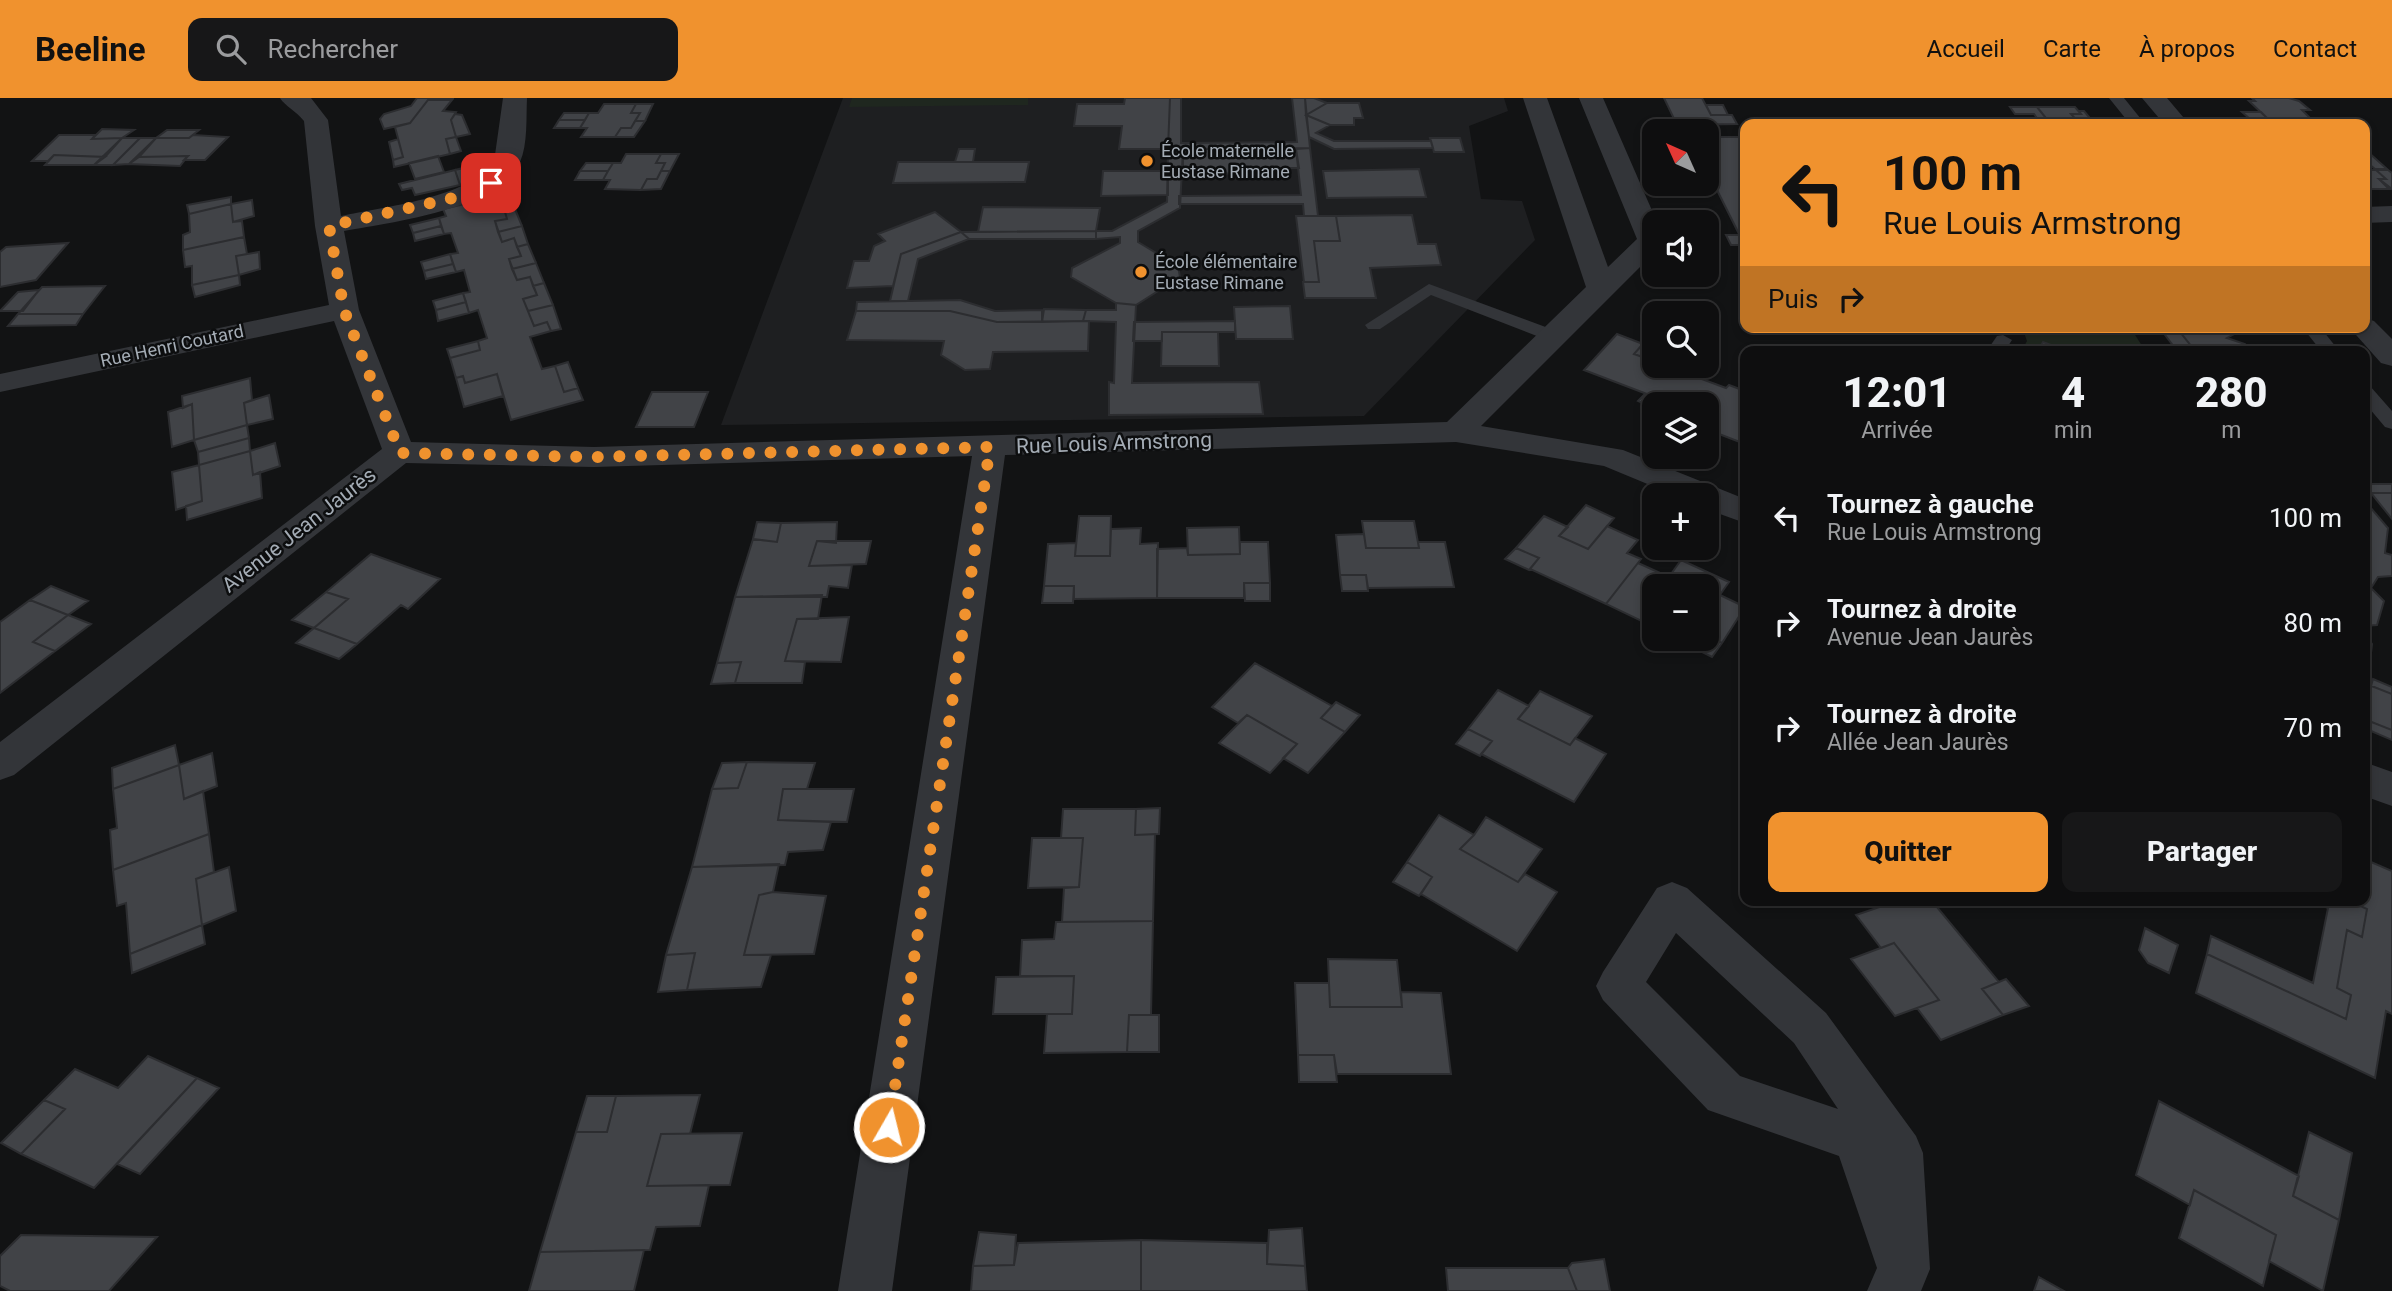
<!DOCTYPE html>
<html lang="fr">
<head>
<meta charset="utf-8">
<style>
  body { margin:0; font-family:Roboto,sans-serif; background:#171718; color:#f1f3f6; height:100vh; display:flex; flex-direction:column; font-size:26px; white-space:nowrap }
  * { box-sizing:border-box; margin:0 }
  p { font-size:23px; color:#9b9c9e }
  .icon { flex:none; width:38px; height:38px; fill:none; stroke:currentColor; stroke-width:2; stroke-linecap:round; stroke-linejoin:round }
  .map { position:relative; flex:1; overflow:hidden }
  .sheet { position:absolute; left:1740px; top:248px; width:630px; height:560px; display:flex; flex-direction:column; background:#0e0e0f; border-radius:14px; box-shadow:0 4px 10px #0003,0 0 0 2px #2e2e2f }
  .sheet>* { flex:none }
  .hud { position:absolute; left:1740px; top:21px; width:630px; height:214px; border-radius:14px; box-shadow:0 4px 10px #0003,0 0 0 2px #2e2e2f; background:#f0922e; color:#111; overflow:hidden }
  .needle { width:46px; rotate:315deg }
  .controls { position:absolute; left:1642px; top:21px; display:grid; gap:14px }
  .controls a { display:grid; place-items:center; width:77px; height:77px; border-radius:14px; background:#0e0e0f; box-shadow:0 4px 10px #0003,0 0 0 2px #2e2e2f; font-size:35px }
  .pin { position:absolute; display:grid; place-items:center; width:60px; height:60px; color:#fff; margin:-30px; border-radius:14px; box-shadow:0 4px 10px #0006 }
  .me { position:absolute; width:77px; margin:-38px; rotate:8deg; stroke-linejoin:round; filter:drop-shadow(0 0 5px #0008) }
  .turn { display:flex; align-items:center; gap:24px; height:147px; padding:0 28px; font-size:32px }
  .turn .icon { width:91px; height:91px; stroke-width:2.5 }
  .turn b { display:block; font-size:49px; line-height:60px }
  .then { display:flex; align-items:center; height:66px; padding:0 28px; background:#0003; gap:14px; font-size:26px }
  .eta { display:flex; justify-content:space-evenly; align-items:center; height:119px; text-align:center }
  .eta b { font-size:42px; font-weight:800; line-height:49px }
  .button { display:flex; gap:14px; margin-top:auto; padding:14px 28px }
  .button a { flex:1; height:80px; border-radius:14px; background:#f0922e; color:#111; font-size:28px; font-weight:800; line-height:80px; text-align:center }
  .button a+a { background:#171718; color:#f1f3f6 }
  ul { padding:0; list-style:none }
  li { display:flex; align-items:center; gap:21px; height:105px; padding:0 28px }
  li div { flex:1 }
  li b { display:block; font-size:26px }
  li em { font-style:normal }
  header { display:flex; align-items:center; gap:42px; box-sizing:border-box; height:98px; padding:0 35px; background:#f0922e; color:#111 }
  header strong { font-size:33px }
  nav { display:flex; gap:38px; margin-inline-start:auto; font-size:24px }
  .search { width:490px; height:63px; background:#171718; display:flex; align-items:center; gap:18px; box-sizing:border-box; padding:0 24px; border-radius:14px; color:#9b9c9e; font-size:26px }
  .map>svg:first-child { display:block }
  .built { fill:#1e1f21 }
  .green { fill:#1f271f }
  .building { fill:#414347; stroke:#2c2d30; stroke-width:2 }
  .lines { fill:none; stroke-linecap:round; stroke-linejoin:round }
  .service { fill:#333539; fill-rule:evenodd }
  .minor { fill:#333539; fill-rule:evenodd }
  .tertiary { fill:#333539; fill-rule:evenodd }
  .route { stroke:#f0922e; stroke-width:12; stroke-dasharray:0 21.6 }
  .poi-dot { fill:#f0922e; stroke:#0d0e0f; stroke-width:2.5 }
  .labels { text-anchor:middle; stroke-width:5; stroke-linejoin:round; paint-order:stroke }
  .far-poi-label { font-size:18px; fill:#a4acb5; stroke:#0d0e0f; text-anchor:start }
  .far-street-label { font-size:18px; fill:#a4acb5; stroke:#0d0e0f }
  .street-label { font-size:21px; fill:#a4acb5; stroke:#0d0e0f }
</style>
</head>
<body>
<header>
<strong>Beeline</strong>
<div class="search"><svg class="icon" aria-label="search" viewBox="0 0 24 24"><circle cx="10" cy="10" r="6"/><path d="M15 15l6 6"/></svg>Rechercher</div>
<nav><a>Accueil</a><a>Carte</a><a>À propos</a><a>Contact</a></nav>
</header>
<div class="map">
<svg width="2392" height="1193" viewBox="0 0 2392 1193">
  <rect width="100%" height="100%" fill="#121314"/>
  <path class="built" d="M843,0H1504L1508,13L1469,28L1481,101L1522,103L1535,142L1364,318L721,327Z"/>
  <path class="green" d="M852,0H1028V7L849,9Z
    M2022,229H2130L2146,254H2021L2027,243Z"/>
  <path class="building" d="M417,0H454L428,2L410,25L384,31L380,21L384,16L411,8Z
    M1125,0H1170L1168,51H1119L1122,28H1074L1077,6H1124Z
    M1170,0H1181V45L1297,44L1292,0H1305L1310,50L1168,51Z
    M1305,0H1314L1327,5L1306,17Z
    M1664,0H1702L1711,17H1732L1737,26L1677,27Z
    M2252,0H2289L2299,3L2310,12H2302L2311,21H2268L2249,3H2255Z
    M428,2H452L443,13L456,14L451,22L456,39L446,41L450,56L394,69L393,62L403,59L395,29L410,25Z
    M1327,5H1359L1363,20H1354V27H1330L1306,17Z
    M604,6H636L631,15H640L631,30H621L615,39H581L587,30H580L589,15H598Z
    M636,6H653L645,23H635L640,15H631Z
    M1706,7H1723L1728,17H1711Z
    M2010,9H2037L2050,25L2041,26L2034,16H2015Z
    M2037,9H2075L2081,16H2071L2079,25L2090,26H2042L2050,25Z
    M2079,13H2084L2095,26L2079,25L2071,16H2081Z
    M2242,14H2261L2268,21H2250Z
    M564,15H589L585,22H559Z
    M455,16L462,17L470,36L456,39L451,22Z
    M1306,17L1330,27L1316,35L1334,43H1431L1433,50L1334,51L1309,39Z
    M2268,21H2311L2318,26H2274Z
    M559,22H585L580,30H554Z
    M635,23H645L634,39H615L621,30H631Z
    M102,31L134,32L122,40L92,41Z
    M167,32H199L189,40H156Z
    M59,37H95L92,41L122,40L105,59L54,57L48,63H32Z
    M193,37L228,39L205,62H184L188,58L139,59L156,40H189Z
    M456,39L461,53L450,56L446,41Z
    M1706,39H1741L1745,45V148L1706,70Z
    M122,40H140L113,67H94Z
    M140,40H156L129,66L113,67Z
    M1430,40H1460L1464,54H1434Z
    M398,41L403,59L393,62L389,44Z
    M1310,50L1318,118H1304L1303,106H1179V98L1301,97L1296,51Z
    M959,51H975L973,64H955Z
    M1168,51H1183L1180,110L1138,133V144L1178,168L1180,179L1136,207L1116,205L1071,179L1072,170L1120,145V139L1096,141V133H1112L1167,104Z
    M1183,51H1296L1299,70H1278L1279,75L1183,76Z
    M2364,54H2368L2387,71H2375L2364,62Z
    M626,56H661L656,65H665L657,81H647L641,92L605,91L610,82H603L608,73L613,65H621Z
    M661,56H679L670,73H661L665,65H656Z
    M54,57L105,59L94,67H45Z
    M188,58L180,68L129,66L139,59Z
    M438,58L444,74L415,81L409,65Z
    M898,64H1029L1025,84L893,85Z
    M586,65H613L608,73H580Z
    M467,69L472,84L460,87L455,72Z
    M1419,71L1426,99L1327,100L1323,73Z
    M455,72L460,87L415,97L412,90L402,92L399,86Z
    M2364,72H2376L2386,81H2379L2389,91H2364Z
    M2376,72H2388L2392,75V91L2379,81H2386Z
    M580,73H608L603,82H575Z
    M661,73H670L661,91L641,92L647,81H657Z
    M1103,73H1168V97L1101,98Z
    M509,96L515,111L505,114L501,105L488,108L486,101Z
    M231,99V106L189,116L187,107Z
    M486,101L488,108L501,105L505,114L507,121L495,123L502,144L514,140L521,158L509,161L517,182L530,179L537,197L523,201L534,228L547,224L551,233L530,239L542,271L555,268L564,294L578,290L583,302L511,322L497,276L465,285L463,278L456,280L450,260L480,252L478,243L487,240L478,212L469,215L463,195L470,194L464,172L456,174L450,156L458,155L451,135L444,136L439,120L446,118L443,111Z
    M252,102L254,118L233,124L231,106Z
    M231,106L233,124L242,123L244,139L183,152V137L190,134L189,116Z
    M983,109L1100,110L1096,133L978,134Z
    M515,111L522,128L498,134L495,123L507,121L505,114Z
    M935,114L961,134L901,156L893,188L847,190L854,163H869L874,148L885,143L878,136Z
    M1412,117L1418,146H1436L1441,167L1370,170L1376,200H1305L1303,184H1319L1314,143H1340L1336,118Z
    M1296,118H1336L1340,143H1314L1319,184H1304Z
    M439,120L441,128L413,135L410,127Z
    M441,128L444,136L415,143L413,135Z
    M522,128L528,146L517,149L514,140L502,144L498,134Z
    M1096,133V141H969L961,134Z
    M961,134L969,141L918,161L908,203H890L901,156Z
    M1726,137H1740L1744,147H1731Z
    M244,139L247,156L236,158L239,177L192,187V168L185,169L183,152Z
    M68,145L36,182L0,189V154L6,149Z
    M528,146L536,165L512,171L509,161L521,158L517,149Z
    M259,154L260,171L239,177L236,158Z
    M450,156L453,166L424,173L421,164Z
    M536,165L544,185L533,188L530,179L517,182L512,171Z
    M453,166L456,174L426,181L424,173Z
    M239,177L240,187L195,199L192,187Z
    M544,185L553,207L528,213L523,201L537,197L533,188Z
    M105,188L83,216H18L42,189Z
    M39,192L23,213H0L18,194Z
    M463,195L466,204L436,212L433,203Z
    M960,202L995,213L1042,212V224H997L950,213H856L857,204Z
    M466,204L469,215L438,223L436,212Z
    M1116,205L1136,207L1132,285L1259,284L1263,316L1109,317V284L1114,285L1116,224L1083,223L1086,212H1116Z
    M553,207L561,231L551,233L547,224L534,228L528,213Z
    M1290,208L1293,241H1236L1234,209Z
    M1044,211L1086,212L1083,223L1042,224Z
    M856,213H950L997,224L1089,223L1088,253L993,254L990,271L965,272L941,257L944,243L847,242Z
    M18,216H83L76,227L8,228Z
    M1235,223V234H1162V243H1133L1134,224Z
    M2159,229H2176L2196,254H2178Z
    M2176,229H2230L2236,235L2227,240L2245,246L2251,254H2196Z
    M1162,234H1218L1219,268H1161Z
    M1617,236L1643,246L1634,256L1654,263V268H1667L1726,290L1729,287L1745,293V346L1706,331V306H1673L1584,272Z
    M478,243L480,252L450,260L447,251Z
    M2043,244L2069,254H2038Z
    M1641,248L1654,253V263L1634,256Z
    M568,264L578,290L564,294L555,268Z
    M497,276L503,298L464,309L456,280L463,278L465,285Z
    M250,280L252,302L244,305L247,327L194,342L192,306L183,310L182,298Z
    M652,294H708L694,329H636Z
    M1645,296L1667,304L1654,306V310L1638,303Z
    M269,297L273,321L247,327L244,305Z
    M192,306L194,342L172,349L168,314Z
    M247,327L249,340L198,354L194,342Z
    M249,340L250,353L199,367L198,354Z
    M275,345L280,368L253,377L250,353Z
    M250,353L253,377L260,374L262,400L187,422L186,408L202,403L199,367Z
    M199,367L202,403L176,412L172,374Z
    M2364,386H2392V395H2364Z
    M2371,395H2392V421Z
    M2364,402L2388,430L2385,455L2392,457V478L2378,479L2371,490L2384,503L2377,527L2364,528Z
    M1586,407L1614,420L1588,451L1559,438Z
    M1079,418H1111L1110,458H1075Z
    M1544,418L1568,429L1559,438L1588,451L1607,428L1638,442L1627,455L1641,461L1606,506L1530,471L1539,460L1516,450Z
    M1362,423H1414L1419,450H1366Z
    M757,424L781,425L777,444L753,441Z
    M837,424L836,445L817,443L809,468L852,467L848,490L829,488L827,499H735L753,441L777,444L781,425Z
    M1239,429L1240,456L1188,457L1187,430Z
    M1141,430L1140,446L1158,445L1157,500L1074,501V488H1044L1048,446L1076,445L1075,458H1110L1111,431Z
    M1364,436L1366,450H1419L1418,444H1445L1454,489L1368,490L1366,477H1340L1336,437Z
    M817,443H871L866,466L809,468Z
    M1240,444H1268L1270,485H1244V500H1157V451L1187,450L1188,457L1240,456Z
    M1516,450L1539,460L1529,472L1505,461Z
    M371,456L440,481L408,511L401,507L357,546L314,530L348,501L326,494Z
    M1681,462L1729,484L1712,508L1706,505V488H1669L1664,486Z
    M1638,465L1669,479L1664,486L1669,488H1654V529L1606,506Z
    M1340,477H1366L1368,493H1342Z
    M1244,485H1270V503H1245Z
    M51,488L88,503L68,517L30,502Z
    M1044,488H1074L1073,505H1042Z
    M326,494L348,501L314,530L292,522Z
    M822,497L818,521H797L785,563L805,564L802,585H735L741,564L717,565L735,499Z
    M1720,497L1745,509L1722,545L1706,538V505L1712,508Z
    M30,502L68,517L33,544L55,553L0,595V524Z
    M68,517L91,526L55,553L33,544Z
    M849,519L841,564L785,563L797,521Z
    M314,530L357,546L339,561L296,545Z
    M2364,535L2372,546L2368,581L2364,579Z
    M1706,538L1722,545L1712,559L1688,547L1693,541H1706Z
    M741,564L735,585L711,586L717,565Z
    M1255,565L1332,608L1321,620L1345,634L1308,675L1283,660L1297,646L1247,617L1238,625L1212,609Z
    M2373,581L2392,589V596L2371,588Z
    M2364,585L2392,596V632L2364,621Z
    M1498,592L1529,608L1518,621L1570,647L1575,640L1606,656L1574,704L1481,656L1492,643L1468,631Z
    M1540,593L1592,618L1570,647L1518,621Z
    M1336,604L1360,617L1345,634L1321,620Z
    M1247,617L1297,646L1270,675L1219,645Z
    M2364,621L2392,632V642L2364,630Z
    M1468,631L1492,643L1480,658L1456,646Z
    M175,647L179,667L113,691L112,670Z
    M212,655L217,688L184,701L179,667Z
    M747,664L815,665L807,691H783L778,722L831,724L823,752L788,754L785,767L692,769L712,691L738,690Z
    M747,664L738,690L712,691L722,665Z
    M179,667L184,701L203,693L209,736L113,772L110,732L117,730L113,691Z
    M783,691H854L847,724L778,722Z
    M1160,710L1159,736L1135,737L1136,711Z
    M1063,711H1136L1135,737L1155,736L1153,823L1062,824L1064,790L1079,789L1083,740H1061Z
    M1439,717L1474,737L1460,751L1518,784L1525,776L1557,794L1517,853L1421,796L1432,779L1407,764Z
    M1486,719L1542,751L1518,784L1460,751L1474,737Z
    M209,736L214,774L196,781L202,827L130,856L126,805L117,808L113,772Z
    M1032,740H1083L1079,789L1028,790Z
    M2364,761L2392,773V916L2386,913L2375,980L2196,895L2207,856L2346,921L2351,897L2337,890L2347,832L2362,839L2367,811L2350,803H2364Z
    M1407,764L1432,779L1419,798L1393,784Z
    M779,766L773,794L759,797L744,857H771L761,889L687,892L695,855L666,857L692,769Z
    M229,769L236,813L202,827L196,781Z
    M773,794L826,798L814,856L744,857L759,797Z
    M1897,803H1932L1999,884L1982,891L2003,917L1941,942L1917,910L1939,902L1894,845L1881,850L1856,817Z
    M2312,803H2350L2367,811L2362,839L2347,832L2337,890L2351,897L2346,921L2207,856L2211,838L2313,885L2328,810Z
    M1153,823L1151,917H1129L1127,954L1044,955L1047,916H1072L1074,878H1020L1022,842L1054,841L1056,824Z
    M202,827L205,846L132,875L130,856Z
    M2145,830L2178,847L2169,875L2148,865L2139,852Z
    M1894,845L1939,902L1895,918L1851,861Z
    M695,855L687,892L658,894L666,857Z
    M1328,861L1397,862L1402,909H1330Z
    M1074,878L1072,916H993L996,879Z
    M2006,881L2029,908L2003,917L1982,891Z
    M1295,885H1329L1330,909H1402L1401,894L1441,895L1451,976H1337L1334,957H1298Z
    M1129,917H1159V954H1127Z
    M1298,957H1334L1337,984H1299Z
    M148,958L197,980L94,1090L21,1056L65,1011L44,1002L75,971L118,990Z
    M197,980L219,990L140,1076L117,1066Z
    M700,997L690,1036H661L647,1088L709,1087L700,1128L656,1129L650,1152L540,1154L576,1034H607L616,998Z
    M587,998H616L607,1034H576Z
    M44,1002L65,1011L21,1056L1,1045Z
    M2159,1003L2299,1078L2293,1098L2339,1122L2323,1193L2269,1163L2276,1137L2194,1092L2190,1107L2136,1077Z
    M2309,1034L2352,1055L2339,1122L2293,1098Z
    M742,1035L730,1087L647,1088L661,1036Z
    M2194,1092L2276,1137L2263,1188L2179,1140Z
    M1302,1130L1305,1168L1267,1166L1269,1132Z
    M979,1134L1016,1137L1014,1167L973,1168Z
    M21,1137L157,1139L109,1193H10L0,1188V1158Z
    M1141,1142V1193H971L973,1168L1014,1167L1018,1145Z
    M1141,1142L1267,1145V1166L1305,1168L1307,1193H1141Z
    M644,1152L634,1193H529L540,1154Z
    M1604,1161L1610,1193H1577L1568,1170L1572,1165Z
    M1446,1170H1568L1577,1193H1448Z
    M2039,1179L2064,1193H2034Z"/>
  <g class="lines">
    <path class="service" d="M2109,0H2124L2145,26H2130Z
      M1429,186L1559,234L1562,238L1559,242H1547L1431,197L1380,231H1368L1365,227Z
      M2302,229H2320L2340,254H2322Z
      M2003,237L2012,242L2004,254H1986L1997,238Z
      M2364,286L2370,288L2392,313V331L2385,329L2364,304Z"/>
    <path class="minor" d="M280,0H311L328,22L341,118C383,109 468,100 494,64L503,0H527C526,20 528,46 520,64C497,112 391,124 344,133L359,212L411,344L594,349L1447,324L1586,189L1523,0H1547L1608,169L1637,141L1579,0H1603L1657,124H1654V155L1481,328L1623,352L1745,401V425L1706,411V397H1674L1604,368L1456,344L1005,357L892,1193H838L972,358L594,369L406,365L14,677L0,682V644L382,351L334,223L0,294V276L329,207L315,128L304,23C296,13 285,8 280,0Z
      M2392,108V124L2364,125V109Z
      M2364,664L2392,674V708L2364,698Z
      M1672,784L1687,790L1826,915L1916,1038L1923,1055L1930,1171L1921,1193H1867L1877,1170L1839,1058L1708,1012L1603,902L1596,888L1603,874L1657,790ZM1676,835L1794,945L1838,1011L1740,978L1646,884Z"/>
    <path class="tertiary" d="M2142,0H2167L2189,26H2164Z
      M2364,220L2374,223L2392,241V268L2381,265L2349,229H2364Z"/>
  </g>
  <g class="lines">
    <path class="route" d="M491,85L458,99L329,128L344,212L400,355L594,359L990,349L889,1029"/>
  </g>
  <g class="poi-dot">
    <circle cx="1147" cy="63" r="7"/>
    <circle cx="1141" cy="174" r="7"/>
  </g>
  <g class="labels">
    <g class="far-poi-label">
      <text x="1161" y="59">École maternelle<tspan x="1161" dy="21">Eustase Rimane</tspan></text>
      <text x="1155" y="170">École élémentaire<tspan x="1155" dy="21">Eustase Rimane</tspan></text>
    </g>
    <g class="far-street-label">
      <text transform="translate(172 248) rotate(-12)" y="6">Rue Henri Coutard</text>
    </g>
    <g class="street-label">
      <text transform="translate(1114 345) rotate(-2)" y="7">Rue Louis Armstrong</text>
      <text transform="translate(299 432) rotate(-38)" y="7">Avenue Jean Jaurès</text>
    </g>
  </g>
</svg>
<div class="controls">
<a><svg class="needle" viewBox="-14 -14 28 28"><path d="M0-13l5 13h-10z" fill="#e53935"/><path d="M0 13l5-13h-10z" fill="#9b9c9e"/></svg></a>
<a><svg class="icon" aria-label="sound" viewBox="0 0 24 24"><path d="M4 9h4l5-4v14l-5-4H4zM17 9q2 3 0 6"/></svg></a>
<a><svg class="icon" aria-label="search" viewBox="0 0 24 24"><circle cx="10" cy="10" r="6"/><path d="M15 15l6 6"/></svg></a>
<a><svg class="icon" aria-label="layers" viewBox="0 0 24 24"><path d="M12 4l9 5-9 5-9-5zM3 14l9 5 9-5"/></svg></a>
<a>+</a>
<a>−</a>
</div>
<div class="pin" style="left:491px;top:85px;background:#d93025"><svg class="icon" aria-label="arrive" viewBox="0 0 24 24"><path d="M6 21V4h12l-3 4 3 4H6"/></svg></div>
<svg class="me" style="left:889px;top:1029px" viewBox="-20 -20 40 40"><circle r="17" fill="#f0922e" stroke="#fff" stroke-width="3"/><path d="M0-11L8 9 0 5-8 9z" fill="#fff"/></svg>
<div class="hud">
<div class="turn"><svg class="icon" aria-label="left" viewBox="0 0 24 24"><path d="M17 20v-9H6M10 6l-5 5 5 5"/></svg><div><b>100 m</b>Rue Louis Armstrong</div></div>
<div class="then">Puis<svg class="icon" aria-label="right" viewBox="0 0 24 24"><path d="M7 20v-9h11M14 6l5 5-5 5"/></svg></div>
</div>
<section class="sheet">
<div class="eta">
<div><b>12:01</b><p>Arrivée</p></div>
<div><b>4</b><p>min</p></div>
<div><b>280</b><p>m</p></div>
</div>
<ul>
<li><svg class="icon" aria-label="left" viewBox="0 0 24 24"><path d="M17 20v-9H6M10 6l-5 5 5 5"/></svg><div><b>Tournez à gauche</b><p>Rue Louis Armstrong</p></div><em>100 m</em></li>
<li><svg class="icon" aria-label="right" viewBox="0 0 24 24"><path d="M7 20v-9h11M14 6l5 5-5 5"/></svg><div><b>Tournez à droite</b><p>Avenue Jean Jaurès</p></div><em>80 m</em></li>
<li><svg class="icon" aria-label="right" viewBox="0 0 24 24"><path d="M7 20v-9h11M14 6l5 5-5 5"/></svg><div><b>Tournez à droite</b><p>Allée Jean Jaurès</p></div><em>70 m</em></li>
</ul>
<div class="button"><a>Quitter</a><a>Partager</a></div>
</section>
</div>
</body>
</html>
